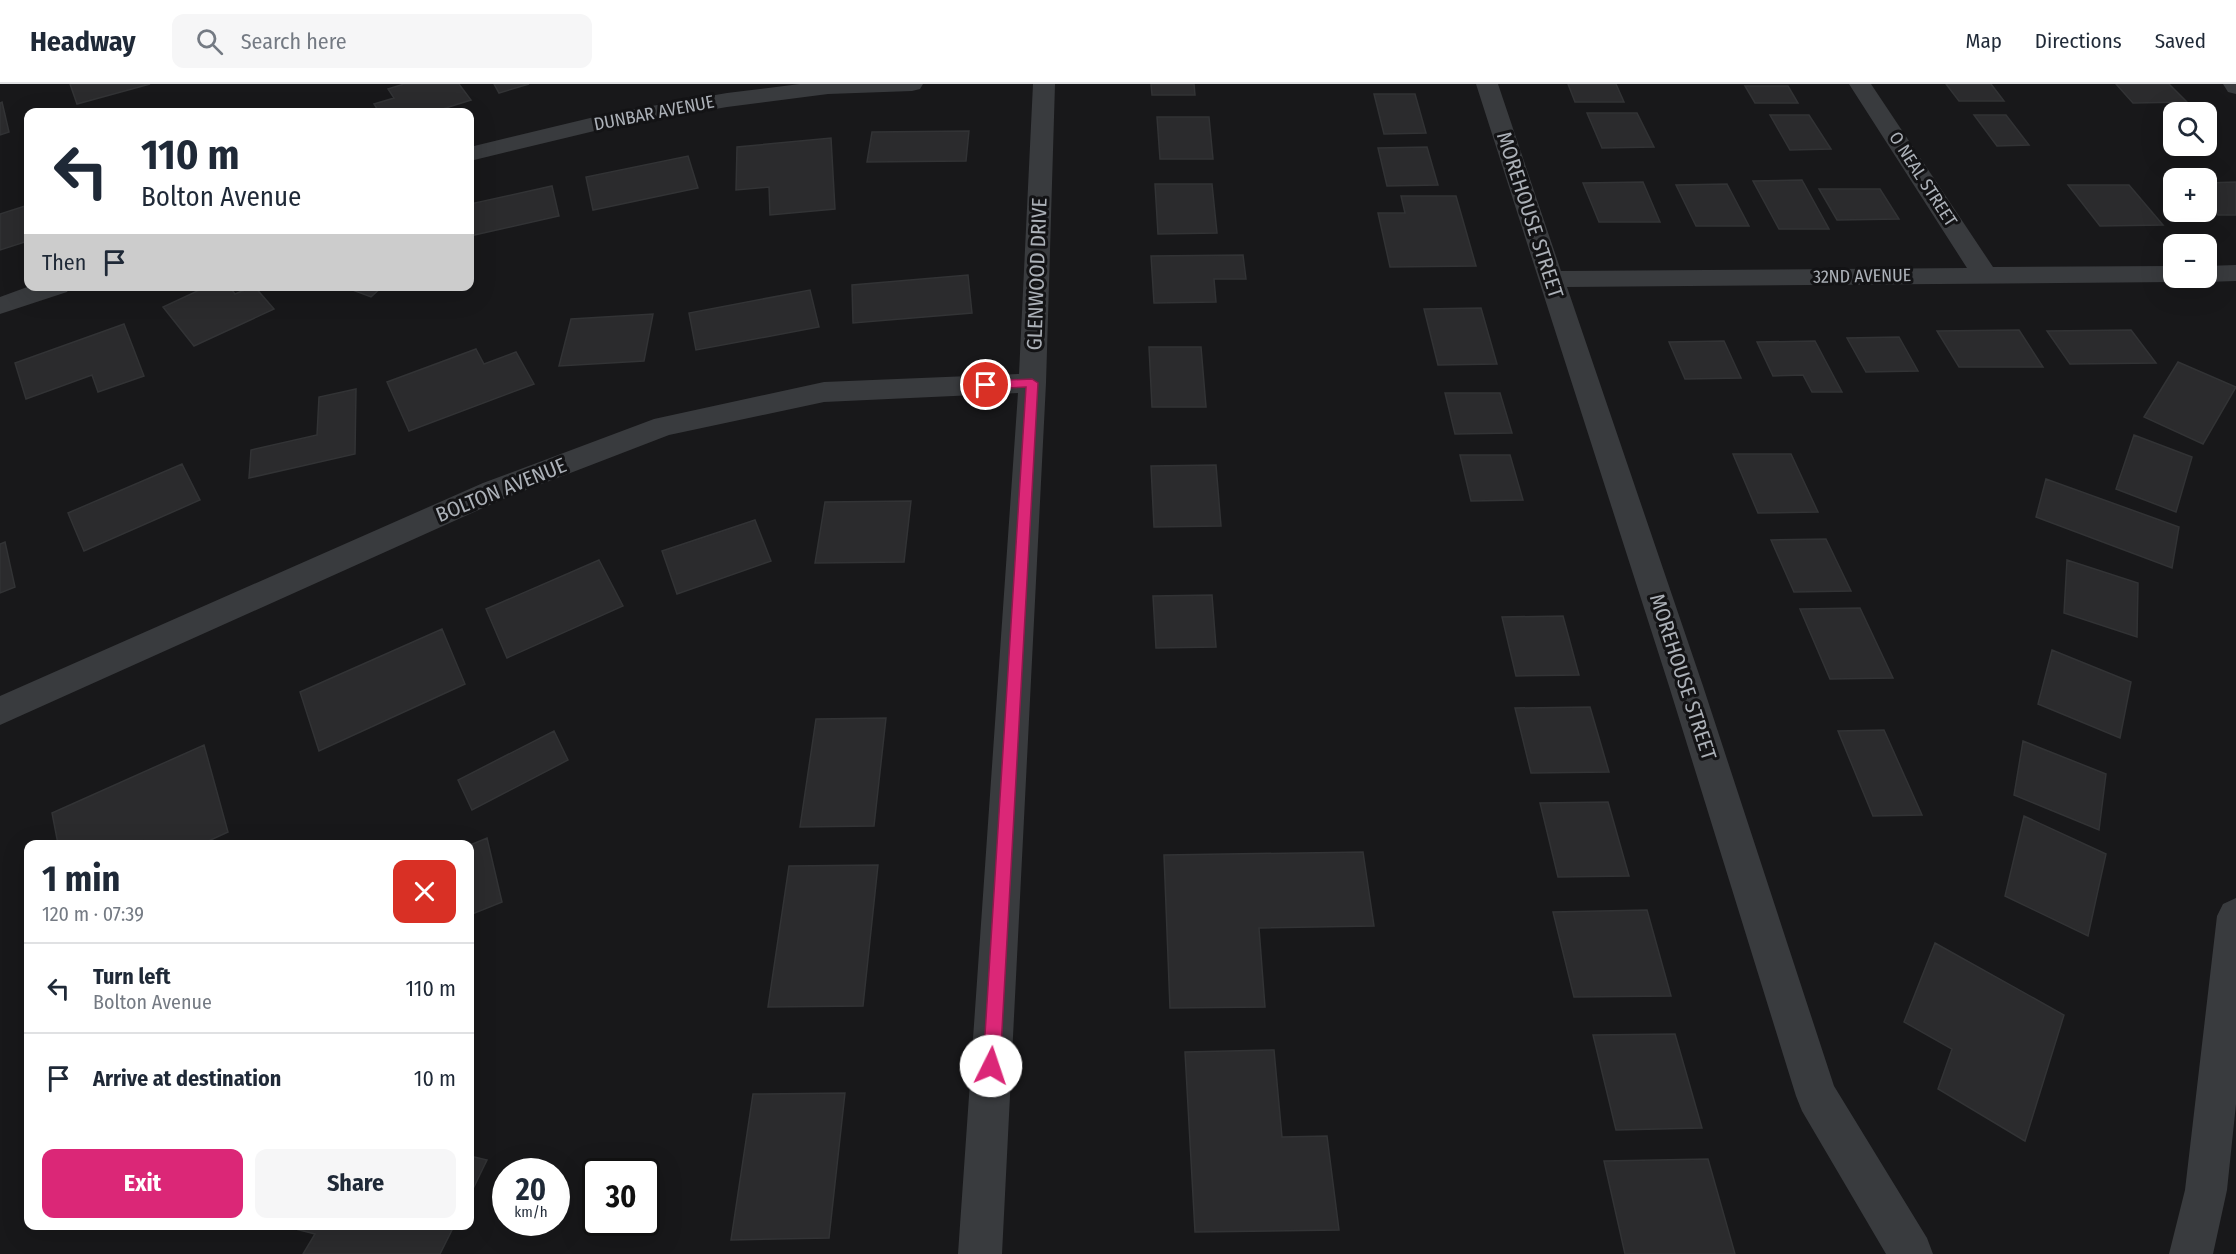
<!DOCTYPE html>
<html lang="en">
<head>
<meta charset="utf-8">
<style>
  body { margin:0; font-family:"Fira Sans Condensed",sans-serif; background:#f6f6f7; color:#1f2937; height:100vh; display:flex; flex-direction:column; font-size:22px; white-space:nowrap }
  * { box-sizing:border-box; margin:0 }
  p { font-size:20px; color:#747a83 }
  .icon { flex:none; width:33px; height:33px; fill:none; stroke:currentColor; stroke-width:2; stroke-linecap:round; stroke-linejoin:round }
  .map { position:relative; flex:1; overflow:hidden }
  .side { position:absolute; left:24px; top:756px; width:450px; height:390px; display:flex; flex-direction:column; background:#fff; border-radius:12px; box-shadow:0 6px 24px #0002 }
  .side>* { flex:none }
  .banner { position:absolute; left:24px; top:24px; width:450px; height:183px; border-radius:12px; box-shadow:0 6px 24px #0002; background:#fff; color:#1f2937; overflow:hidden }
  .fabs { position:absolute; left:2163px; top:18px; display:grid; gap:12px }
  .fabs a { display:grid; place-items:center; width:54px; height:54px; border-radius:12px; background:#fff; box-shadow:0 6px 24px #0002; font-size:30px }
  .speed { position:absolute; left:492px; top:1074px; display:flex; gap:12px; font-size:30px; font-weight:700; text-align:center }
  .speed>* { display:grid; place-content:center; width:78px; height:78px; border-radius:50%; background:#fff; box-shadow:0 6px 24px #0002; line-height:1 }
  .speed small { font-size:15px; font-weight:400 }
  .speed .limit { border:3px solid #111; border-radius:9px; background:#fff; color:#111 }
  .pin { position:absolute; display:grid; place-items:center; width:51px; height:51px; color:#fff; margin:-26px; border:3px solid #fff; border-radius:50%; box-shadow:0 2px 6px #0007 }
  .me { position:absolute; width:66px; margin:-33px; rotate:4deg; stroke-linejoin:round; filter:drop-shadow(0 0 4px #0008) }
  .turn { display:flex; align-items:center; gap:21px; height:126px; padding:0 18px; font-size:27px }
  .turn .icon { width:78px; height:78px; stroke-width:2.5 }
  .turn b { display:block; font-size:42px; line-height:51px }
  .then { display:flex; align-items:center; height:57px; padding:0 18px; background:#0003; gap:12px; font-size:22px }
  .round { display:grid; place-items:center; flex:none; width:63px; height:63px; border-radius:12px; background:#f6f6f7 }
  .headline { display:flex; align-items:center; justify-content:space-between; height:102px; padding:0 18px }
  h1 { font-size:36px; font-weight:700; line-height:45px }
  .cta { display:flex; gap:12px; margin-top:auto; padding:12px 18px }
  .cta a { flex:1; height:69px; border-radius:12px; background:#db2777; color:#fff; font-size:24px; font-weight:700; line-height:69px; text-align:center }
  .cta a+a { background:#f6f6f7; color:#1f2937 }
  ul { padding:0; list-style:none }
  li { display:flex; align-items:center; gap:18px; height:90px; padding:0 18px; border-top:2px solid #e0e1e3 }
  li div { flex:1 }
  li b { display:block; font-size:22px }
  li em { font-style:normal }
  header { display:flex; align-items:center; gap:36px; box-sizing:border-box; height:84px; padding:0 30px; background:#fff; border-bottom:2px solid #e0e1e3 }
  header strong { font-size:28px }
  nav { display:flex; gap:33px; margin-inline-start:auto; font-size:21px }
  .search { width:420px; height:54px; background:#f6f6f7; display:flex; align-items:center; gap:15px; box-sizing:border-box; padding:0 21px; border-radius:12px; color:#747a83; font-size:22px }
  .map>svg:first-child { display:block }
  .building { fill:#2b2b2d; stroke:#323335; stroke-width:1.5 }
  .lines { fill:none; stroke-linecap:round; stroke-linejoin:round }
  .minor { fill:#393b3e; fill-rule:evenodd }
  .route { fill:#db2777; stroke:#8e194d; stroke-width:1.5 }
  .labels { text-anchor:middle; stroke-width:6; stroke-linejoin:round; paint-order:stroke }
  .far-street-label { font-size:18px; fill:#acb1b8; stroke:#131315 }
  .street-label { font-size:21px; fill:#acb1b8; stroke:#131315 }
</style>
</head>
<body>
<header>
<strong>Headway</strong>
<div class="search"><svg class="icon" aria-label="search" viewBox="0 0 24 24"><circle cx="10" cy="10" r="6"/><path d="M15 15l6 6"/></svg>Search here</div>
<nav><a>Map</a><a>Directions</a><a>Saved</a></nav>
</header>
<div class="map">
<svg width="2236" height="1170" viewBox="0 0 2236 1170">
  <rect width="100%" height="100%" fill="#18181a"/>
  <path class="building" d="M70,0H150L77,20Z
    M404,0H459L471,16L433,28H379L374,20L394,14L388,5Z
    M494,0H529L499,9Z
    M1151,0H1194L1195,11H1152Z
    M1568,0H1616L1624,18H1575Z
    M1946,0H1991L2004,17H1959Z
    M2116,0H2169L2187,18L2133,19Z
    M1745,2H1788L1798,19H1755Z
    M1374,10H1415L1426,49L1384,50Z
    M2,18L9,48L0,51V19Z
    M1587,29H1637L1654,63L1602,64Z
    M1770,31H1809L1831,65L1790,66Z
    M1974,31H2006L2029,61L1997,62Z
    M1157,33H1209L1213,75H1160Z
    M969,47L966,77L867,78L872,48Z
    M831,54L835,125L770,131L769,103L736,106L737,63Z
    M1427,63L1438,101L1387,102L1378,64Z
    M688,72L698,104L593,126L586,93Z
    M1802,96L1829,145H1779L1753,97Z
    M1643,98L1660,138H1599L1583,99Z
    M2236,98V131H2218L2206,117V99Z
    M1155,100H1212L1217,149L1158,150Z
    M1727,100L1749,142H1696L1676,101Z
    M2068,101H2129L2163,141L2100,142Z
    M552,102L559,132L470,152V120Z
    M1819,105H1880L1899,135L1837,136Z
    M1401,112H1456L1476,182L1390,183L1378,129H1405Z
    M28,121V157L0,166V130Z
    M1243,171L1246,195H1214L1216,218L1154,219L1151,172Z
    M968,191L972,229L853,239L852,201Z
    M208,202H229L235,210L254,202L274,225L194,262L163,223Z
    M342,202H383L371,213Z
    M810,206L819,243L696,266L689,229Z
    M1481,224L1497,280L1438,281L1424,225Z
    M653,230L644,277L559,282L571,235Z
    M124,240L144,292L98,308L92,291L26,315L15,279Z
    M2019,246L2043,283H1959L1937,247Z
    M2131,246L2156,279L2070,280L2047,247Z
    M1899,253L1918,287L1866,288L1847,254Z
    M1724,257L1741,294L1685,295L1669,258Z
    M1815,257L1842,308H1812L1803,291L1773,292L1757,258Z
    M1149,263H1201L1206,323H1152Z
    M476,265L484,280L516,268L534,300L409,347L387,298Z
    M2178,278L2236,303L2203,360L2144,333Z
    M356,305L355,370L249,394L251,366L317,351L319,313Z
    M1445,309H1500L1512,349L1455,350Z
    M2134,351L2192,373L2176,428L2116,405Z
    M1733,370H1791L1818,428L1758,429Z
    M1460,371H1510L1523,416L1471,417Z
    M182,380L200,416L84,467L68,429Z
    M1216,381L1221,442L1154,443L1151,382Z
    M2046,395L2179,443L2172,484L2036,433Z
    M911,417L904,478L815,479L825,418Z
    M755,436L771,477L677,510L662,467Z
    M1826,455L1851,507L1794,508L1771,456Z
    M5,458L15,503L0,509V460Z
    M599,476L623,522L507,574L486,525Z
    M2067,476L2138,499L2137,553L2064,529Z
    M1212,511L1216,563L1156,564L1153,512Z
    M1860,524L1893,594L1830,595L1800,525Z
    M1563,532L1579,591L1516,592L1502,533Z
    M442,545L465,600L319,667L300,608Z
    M2052,566L2131,598L2120,654L2038,620Z
    M1590,623L1609,688L1531,689L1515,624Z
    M886,634L874,742L800,743L816,635Z
    M1884,646L1922,731L1873,732L1838,647Z
    M554,647L568,676L472,726L458,696Z
    M2023,657L2106,690L2099,746L2014,711Z
    M204,661L228,748L202,760H143V757L136,760H58L52,729Z
    M1608,718L1629,792L1558,793L1540,719Z
    M2024,732L2106,770L2088,852L2005,812Z
    M487,754L502,818L470,831V761Z
    M1363,768L1374,842L1259,844L1265,923L1170,924L1164,771Z
    M878,781L863,922L768,923L789,782Z
    M1647,826L1671,912L1574,913L1553,828Z
    M1935,859L2064,931L2025,1057L1938,1005L1952,965L1904,938Z
    M1675,950L1702,1044L1616,1046L1593,951Z
    M1274,966L1282,1053L1327,1052L1339,1146L1195,1148L1185,968Z
    M845,1009L829,1154L731,1156L753,1010Z
    M470,1072L487,1076L470,1111Z
    M1708,1075L1735,1170H1625L1604,1077Z
    M284,1142H454L440,1170H303L315,1150Z"/>
  <g class="lines">
    <path class="minor" d="M800,0H923L920,5L912,7L828,10L727,23L611,43L470,77V63L611,29L727,9Z
      M1033,0H1055L1046,299L1002,1170H958L1018,309L824,318L669,351L503,415L0,641V612L483,399L654,335L824,298L1019,290Z
      M1476,0H1498L1561,187L1967,184L1849,0H1871L1993,183L2174,182V194H2184L2174,198L1567,203L1703,602L1834,1002L1927,1154L1933,1170H1886L1802,1027L1796,1012L1669,602Z
      M2223,0H2236V10L2228,8Z
      M2236,181V197L2206,198L2196,194H2206V182Z
      M30,202H71L67,208L0,230V213Z
      M2236,814V1020L2227,1106L2213,1170H2169L2185,1106L2217,832L2223,820Z"/>
  </g>
  <path class="route" d="M1032,295L1038,299L1000,982L997,988L991,990L985,988L983,982L1026,303L986,305L980,301L986,297Z"/>
  <g class="labels">
    <g class="far-street-label">
      <text transform="translate(654 29) rotate(-11)" y="6">DUNBAR AVENUE</text>
      <text transform="translate(1923 95) rotate(57)" y="6">O NEAL STREET</text>
      <text transform="translate(1862 192) rotate(-1)" y="6">32ND AVENUE</text>
    </g>
    <g class="street-label">
      <text transform="translate(1530 131) rotate(72)" y="7">MOREHOUSE STREET</text>
      <text transform="translate(1037 190) rotate(-88)" y="7">GLENWOOD DRIVE</text>
      <text transform="translate(501 406) rotate(-22)" y="7">BOLTON AVENUE</text>
      <text transform="translate(1683 593) rotate(72)" y="7">MOREHOUSE STREET</text>
    </g>
  </g>
</svg>
<div class="fabs">
<a><svg class="icon" aria-label="search" viewBox="0 0 24 24"><circle cx="10" cy="10" r="6"/><path d="M15 15l6 6"/></svg></a>
<a>+</a>
<a>−</a>
</div>
<div class="speed"><div>20<small>km/h</small></div><div class="limit">30</div></div>
<div class="pin" style="left:986px;top:301px;background:#d93025"><svg class="icon" aria-label="arrive" viewBox="0 0 24 24"><path d="M6 21V4h12l-3 4 3 4H6"/></svg></div>
<svg class="me" style="left:991px;top:982px" viewBox="-20 -20 40 40"><circle r="19" fill="#fff"/><path d="M0-13L10 11 0 6-10 11z" fill="#db2777"/></svg>
<div class="banner">
<div class="turn"><svg class="icon" aria-label="left" viewBox="0 0 24 24"><path d="M17 20v-9H6M10 6l-5 5 5 5"/></svg><div><b>110 m</b>Bolton Avenue</div></div>
<div class="then">Then<svg class="icon" aria-label="arrive" viewBox="0 0 24 24"><path d="M6 21V4h12l-3 4 3 4H6"/></svg></div>
</div>
<section class="side">
<div class="headline"><div><h1>1 min</h1><p>120 m · 07:39</p></div><a class="round" style="background:#d93025;color:#fff"><svg class="icon" aria-label="close" viewBox="0 0 24 24"><path d="M6 6l12 12M18 6L6 18"/></svg></a></div>
<ul>
<li><svg class="icon" aria-label="left" viewBox="0 0 24 24"><path d="M17 20v-9H6M10 6l-5 5 5 5"/></svg><div><b>Turn left</b><p>Bolton Avenue</p></div><em>110 m</em></li>
<li><svg class="icon" aria-label="arrive" viewBox="0 0 24 24"><path d="M6 21V4h12l-3 4 3 4H6"/></svg><div><b>Arrive at destination</b></div><em>10 m</em></li>
</ul>
<div class="cta"><a>Exit</a><a>Share</a></div>
</section>
</div>
</body>
</html>
